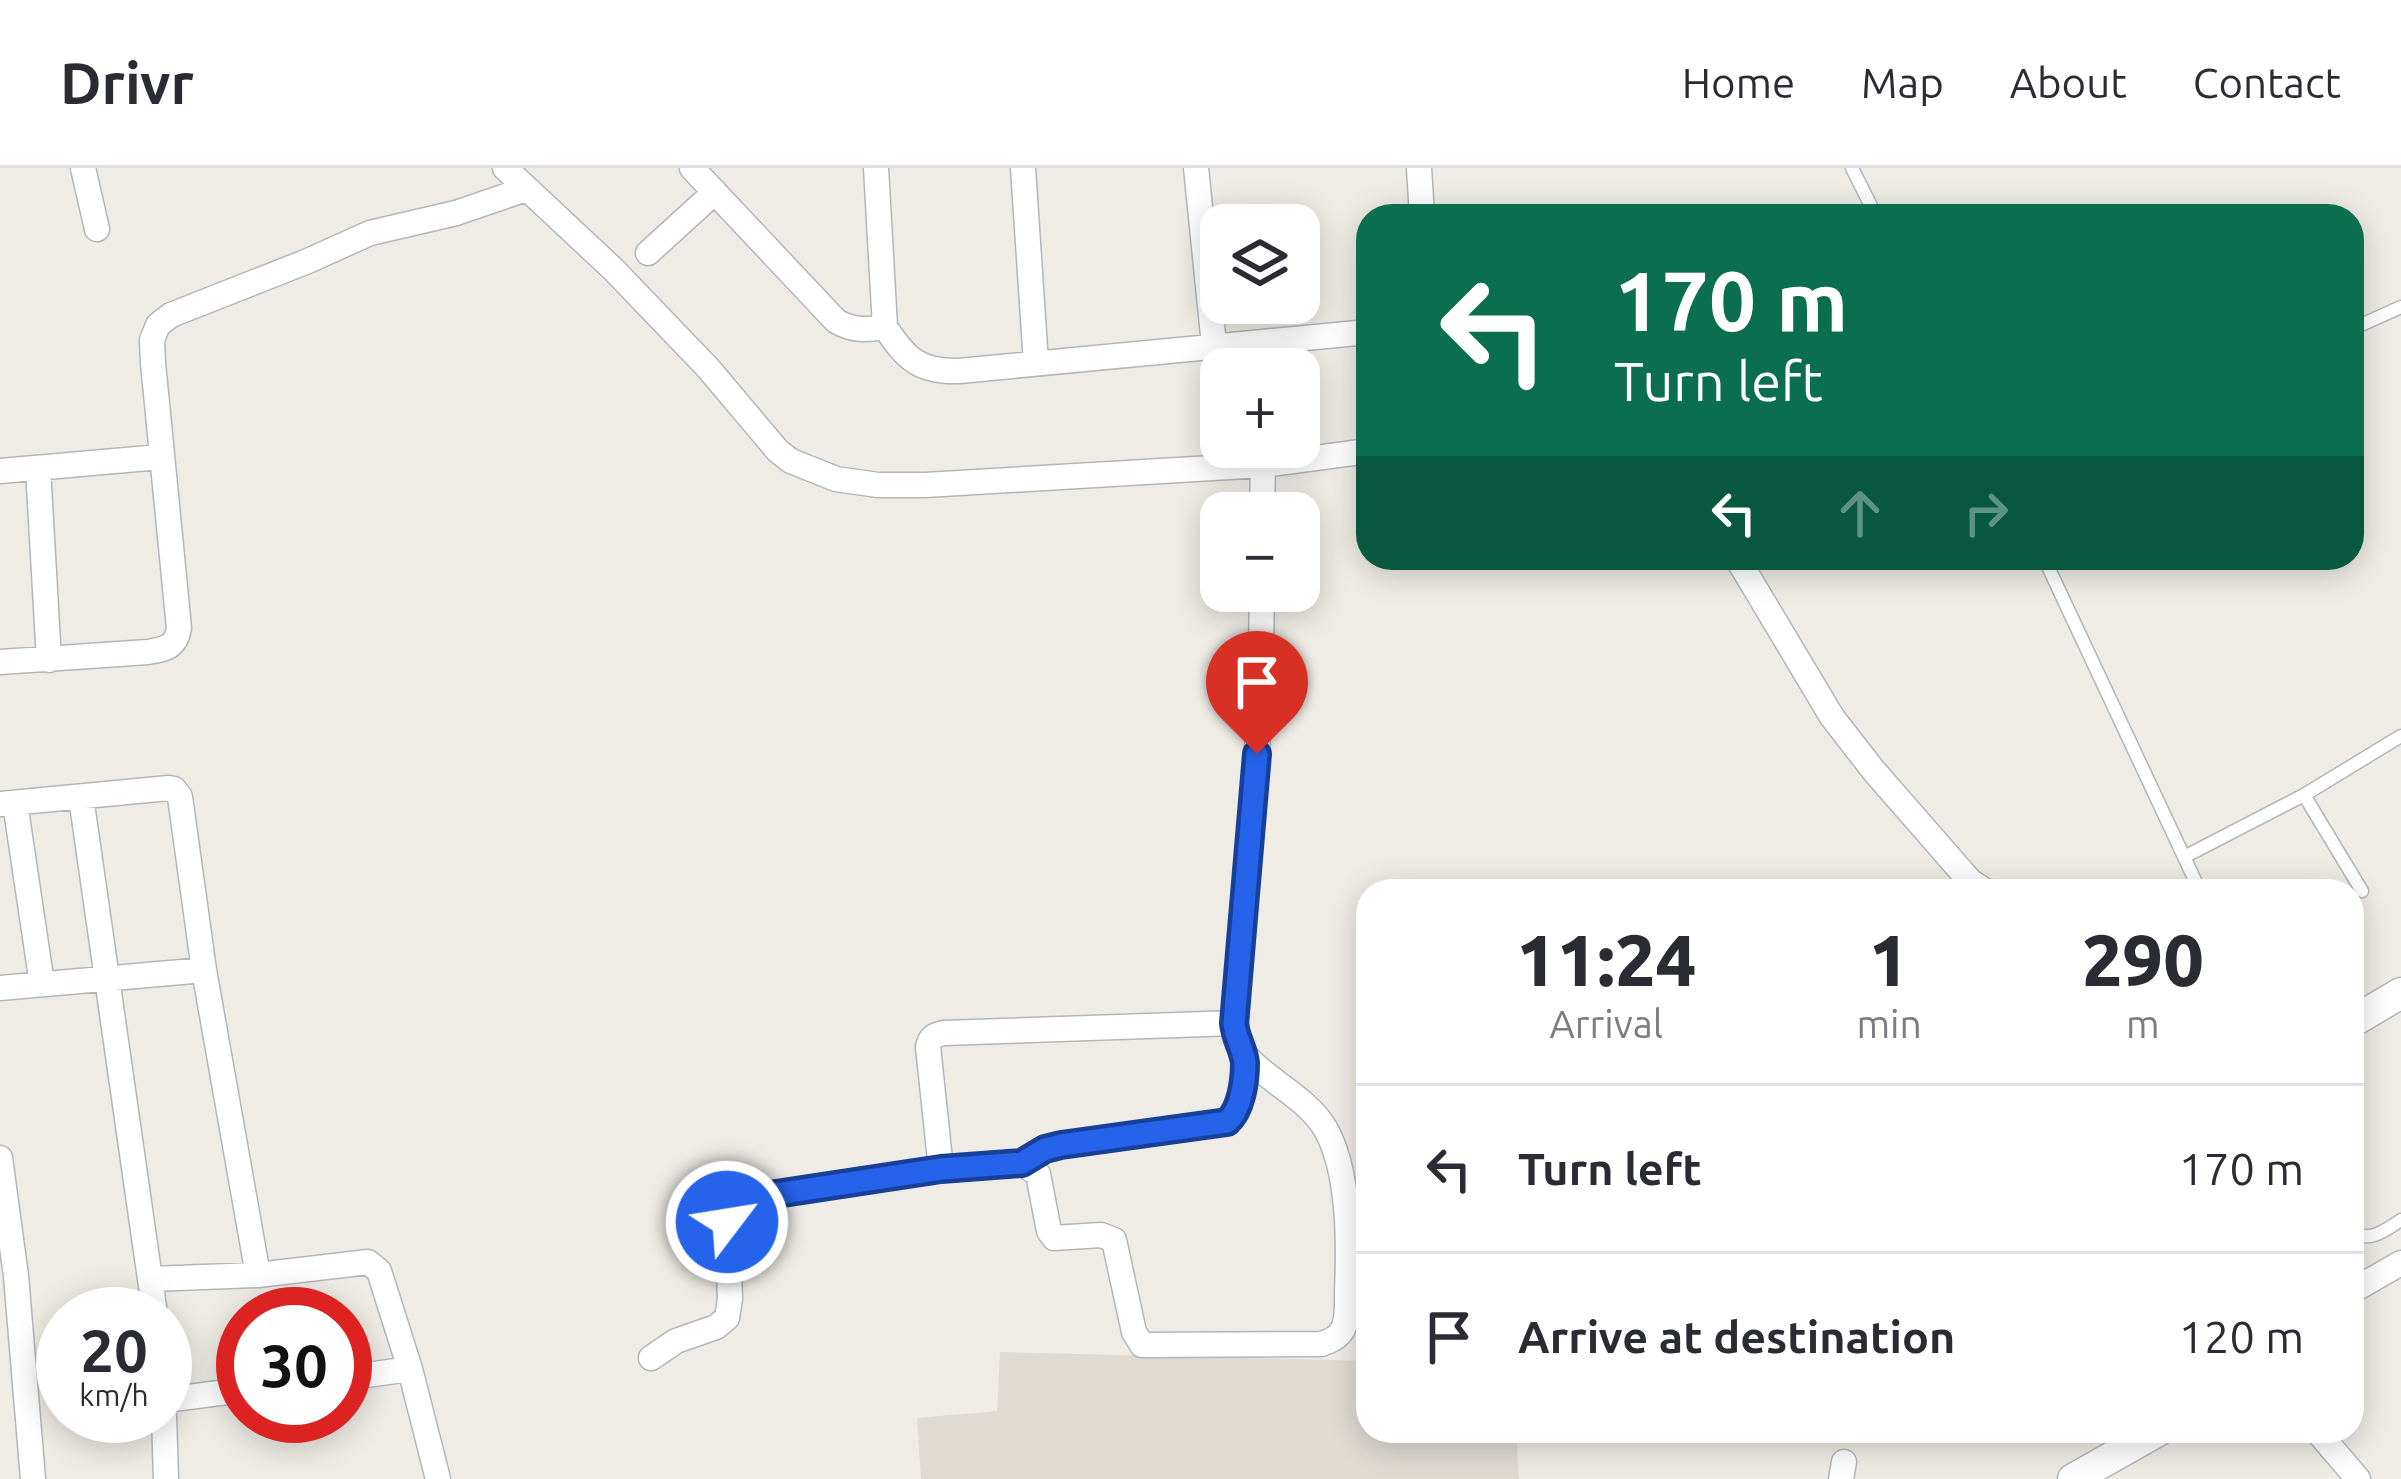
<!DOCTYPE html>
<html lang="en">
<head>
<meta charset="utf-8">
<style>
  body { margin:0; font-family:Ubuntu,sans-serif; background:#f2f2f3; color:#2b2b33; height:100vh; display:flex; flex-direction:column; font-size:45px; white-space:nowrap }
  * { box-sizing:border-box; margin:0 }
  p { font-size:39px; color:#7c7c81 }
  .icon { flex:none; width:66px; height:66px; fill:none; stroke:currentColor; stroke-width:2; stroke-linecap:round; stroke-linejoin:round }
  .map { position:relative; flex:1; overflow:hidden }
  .side { position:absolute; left:1356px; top:711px; width:1008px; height:564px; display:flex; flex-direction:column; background:#fff; border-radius:36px; box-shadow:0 6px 30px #0003 }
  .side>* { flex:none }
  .guide { position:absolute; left:1356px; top:36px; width:1008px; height:366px; border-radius:36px; box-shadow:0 6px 30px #0003; background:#0b6e4f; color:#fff; overflow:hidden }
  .fabs { position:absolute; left:1200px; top:36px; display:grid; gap:24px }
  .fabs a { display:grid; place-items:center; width:120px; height:120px; border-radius:24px; background:#fff; box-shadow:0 6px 30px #0003; font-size:60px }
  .speed { position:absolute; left:36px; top:1119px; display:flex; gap:24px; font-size:60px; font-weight:700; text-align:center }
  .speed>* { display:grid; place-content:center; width:156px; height:156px; border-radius:50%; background:#fff; box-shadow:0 6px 30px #0003; line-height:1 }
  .speed small { font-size:30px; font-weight:400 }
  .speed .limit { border:18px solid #d22; background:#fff; color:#111 }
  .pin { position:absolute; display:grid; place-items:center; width:102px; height:102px; color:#fff; margin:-123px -51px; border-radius:50% 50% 50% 0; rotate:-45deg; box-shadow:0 0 12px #0007 }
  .pin .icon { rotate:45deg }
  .me { position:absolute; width:132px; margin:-66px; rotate:59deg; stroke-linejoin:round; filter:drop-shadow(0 0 9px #0008) }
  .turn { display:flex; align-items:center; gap:42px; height:252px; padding:0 60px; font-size:54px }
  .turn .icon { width:156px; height:156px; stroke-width:2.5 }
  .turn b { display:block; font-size:84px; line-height:102px }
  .lanes { display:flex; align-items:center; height:114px; padding:0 60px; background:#0003; justify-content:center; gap:60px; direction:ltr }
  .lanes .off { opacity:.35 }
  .eta { display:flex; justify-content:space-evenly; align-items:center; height:204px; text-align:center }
  .eta b { font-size:72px; font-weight:800; line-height:84px }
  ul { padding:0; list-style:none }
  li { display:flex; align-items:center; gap:36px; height:168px; padding:0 60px; border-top:3px solid #e1e1e2 }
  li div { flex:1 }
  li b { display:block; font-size:45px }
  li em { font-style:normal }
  header { display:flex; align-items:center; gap:72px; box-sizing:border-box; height:168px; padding:0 60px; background:#fff; border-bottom:3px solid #e1e1e2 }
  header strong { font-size:57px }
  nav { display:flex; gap:66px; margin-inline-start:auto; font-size:42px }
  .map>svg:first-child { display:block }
  .education { fill:#dfdbd3 }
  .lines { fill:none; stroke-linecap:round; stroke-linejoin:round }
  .service-casing { stroke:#b2b6ba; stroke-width:15 }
  .minor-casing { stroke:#b2b6ba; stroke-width:27 }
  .tertiary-casing { stroke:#b2b6ba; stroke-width:33 }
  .service { stroke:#fff; stroke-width:12 }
  .minor { stroke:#fff; stroke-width:24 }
  .tertiary { stroke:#fff; stroke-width:30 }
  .route-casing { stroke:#184099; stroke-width:30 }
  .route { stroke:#2563eb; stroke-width:21 }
</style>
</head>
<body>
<header>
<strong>Drivr</strong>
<nav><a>Home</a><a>Map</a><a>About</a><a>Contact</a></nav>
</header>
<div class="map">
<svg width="2401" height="1311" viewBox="0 0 2401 1311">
  <rect width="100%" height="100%" fill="#efece5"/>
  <path class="education" d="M1000,1184L1368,1193V1263H1516L1519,1311H921L917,1250L997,1243Z"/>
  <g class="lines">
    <defs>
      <path id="service" d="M1852,0L1876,48
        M2352,161L2401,139
        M2044,390L2200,723
        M2304,627L2362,723
        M2184,689L2304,627L2401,568
        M2352,1063C2369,1076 2385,1062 2401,1052"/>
      <path id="minor" d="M83,0L97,61
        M505,0L614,102L708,200L778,283L791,293L836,311L878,317H925L1263,297L1368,283
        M692,0L836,153C853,163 866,162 885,159
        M876,0L885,159C906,191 919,204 959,203L1368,164
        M1023,0L1036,195
        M1196,0L1214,177
        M1419,0L1422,48
        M648,85L715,24
        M38,300L49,492
        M0,303L160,289
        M1262,345L1263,297
        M1737,390L1832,549L1874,603L1970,713L1985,723
        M0,494L148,484C166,481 176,479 179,460L153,195L152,172L158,157L171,147L308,93L370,65L456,45L526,21
        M81,629L155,1146
        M15,635L42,816
        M0,636L169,620L174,621L180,629L204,802L258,1107
        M0,820L204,802
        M0,990L16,1108L33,1311
        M1022,995L1045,981L1061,977L1227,954C1244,940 1242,911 1245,890
        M941,1001L928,879C930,869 934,867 944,865L1235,855
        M151,1111L258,1107L368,1094L379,1103L410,1201
        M2352,1123L2401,1095
        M651,1190L676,1173L716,1159L727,1150L730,1131L727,1054C730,1038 735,1035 750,1030L941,1001L1022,995L1038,1006L1049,1063L1054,1070L1101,1067L1114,1072L1134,1164L1142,1177L1321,1176C1330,1173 1338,1170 1343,1161C1348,1150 1347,1136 1347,1125C1349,1076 1350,1003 1325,960C1302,922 1248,906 1235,869L1260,542L1262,423
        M345,1210L410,1201L438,1311
        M165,1232L243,1222
        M164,1248L166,1311
        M2317,1263L2358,1311
        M1841,1311L1844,1294"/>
      <path id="tertiary" d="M2352,854L2401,825
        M2073,1311L2158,1263"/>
    </defs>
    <use href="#service" class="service-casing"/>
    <use href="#minor" class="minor-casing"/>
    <use href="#tertiary" class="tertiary-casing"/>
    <use href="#service" class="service"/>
    <use href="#minor" class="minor"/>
    <use href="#tertiary" class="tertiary"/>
  </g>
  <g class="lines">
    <defs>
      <path id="route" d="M727,1054C730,1038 736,1035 750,1030L941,1001L1022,995L1045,981L1061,977L1227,954C1241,942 1245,914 1245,895C1244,882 1235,869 1234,855L1257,586"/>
    </defs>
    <use href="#route" class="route-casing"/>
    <use href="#route" class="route"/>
  </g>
</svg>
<div class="fabs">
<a><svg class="icon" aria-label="layers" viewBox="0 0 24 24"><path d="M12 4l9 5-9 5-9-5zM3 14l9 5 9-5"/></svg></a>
<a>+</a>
<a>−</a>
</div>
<div class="speed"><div>20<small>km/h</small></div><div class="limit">30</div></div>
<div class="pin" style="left:1257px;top:586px;background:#d93025"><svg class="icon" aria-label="arrive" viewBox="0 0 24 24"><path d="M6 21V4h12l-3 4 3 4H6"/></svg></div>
<svg class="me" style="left:727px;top:1054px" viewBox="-20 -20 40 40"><circle r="17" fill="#2563eb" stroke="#fff" stroke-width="3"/><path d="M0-11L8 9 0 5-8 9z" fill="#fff"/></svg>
<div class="guide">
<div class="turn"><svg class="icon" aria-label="left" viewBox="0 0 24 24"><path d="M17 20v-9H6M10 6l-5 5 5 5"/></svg><div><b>170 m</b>Turn left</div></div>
<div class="lanes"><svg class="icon" aria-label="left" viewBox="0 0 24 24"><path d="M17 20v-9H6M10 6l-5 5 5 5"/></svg><svg class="icon off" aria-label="ahead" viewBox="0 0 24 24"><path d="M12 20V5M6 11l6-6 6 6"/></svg><svg class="icon off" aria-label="right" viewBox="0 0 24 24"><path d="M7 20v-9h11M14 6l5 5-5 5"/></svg></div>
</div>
<section class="side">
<div class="eta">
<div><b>11:24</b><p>Arrival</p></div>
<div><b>1</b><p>min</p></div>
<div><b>290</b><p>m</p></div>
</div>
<ul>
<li><svg class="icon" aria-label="left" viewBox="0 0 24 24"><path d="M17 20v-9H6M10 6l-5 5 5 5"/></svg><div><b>Turn left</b></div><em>170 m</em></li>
<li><svg class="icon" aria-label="arrive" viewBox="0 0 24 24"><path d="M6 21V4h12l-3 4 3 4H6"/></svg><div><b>Arrive at destination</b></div><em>120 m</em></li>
</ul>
</section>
</div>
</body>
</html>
